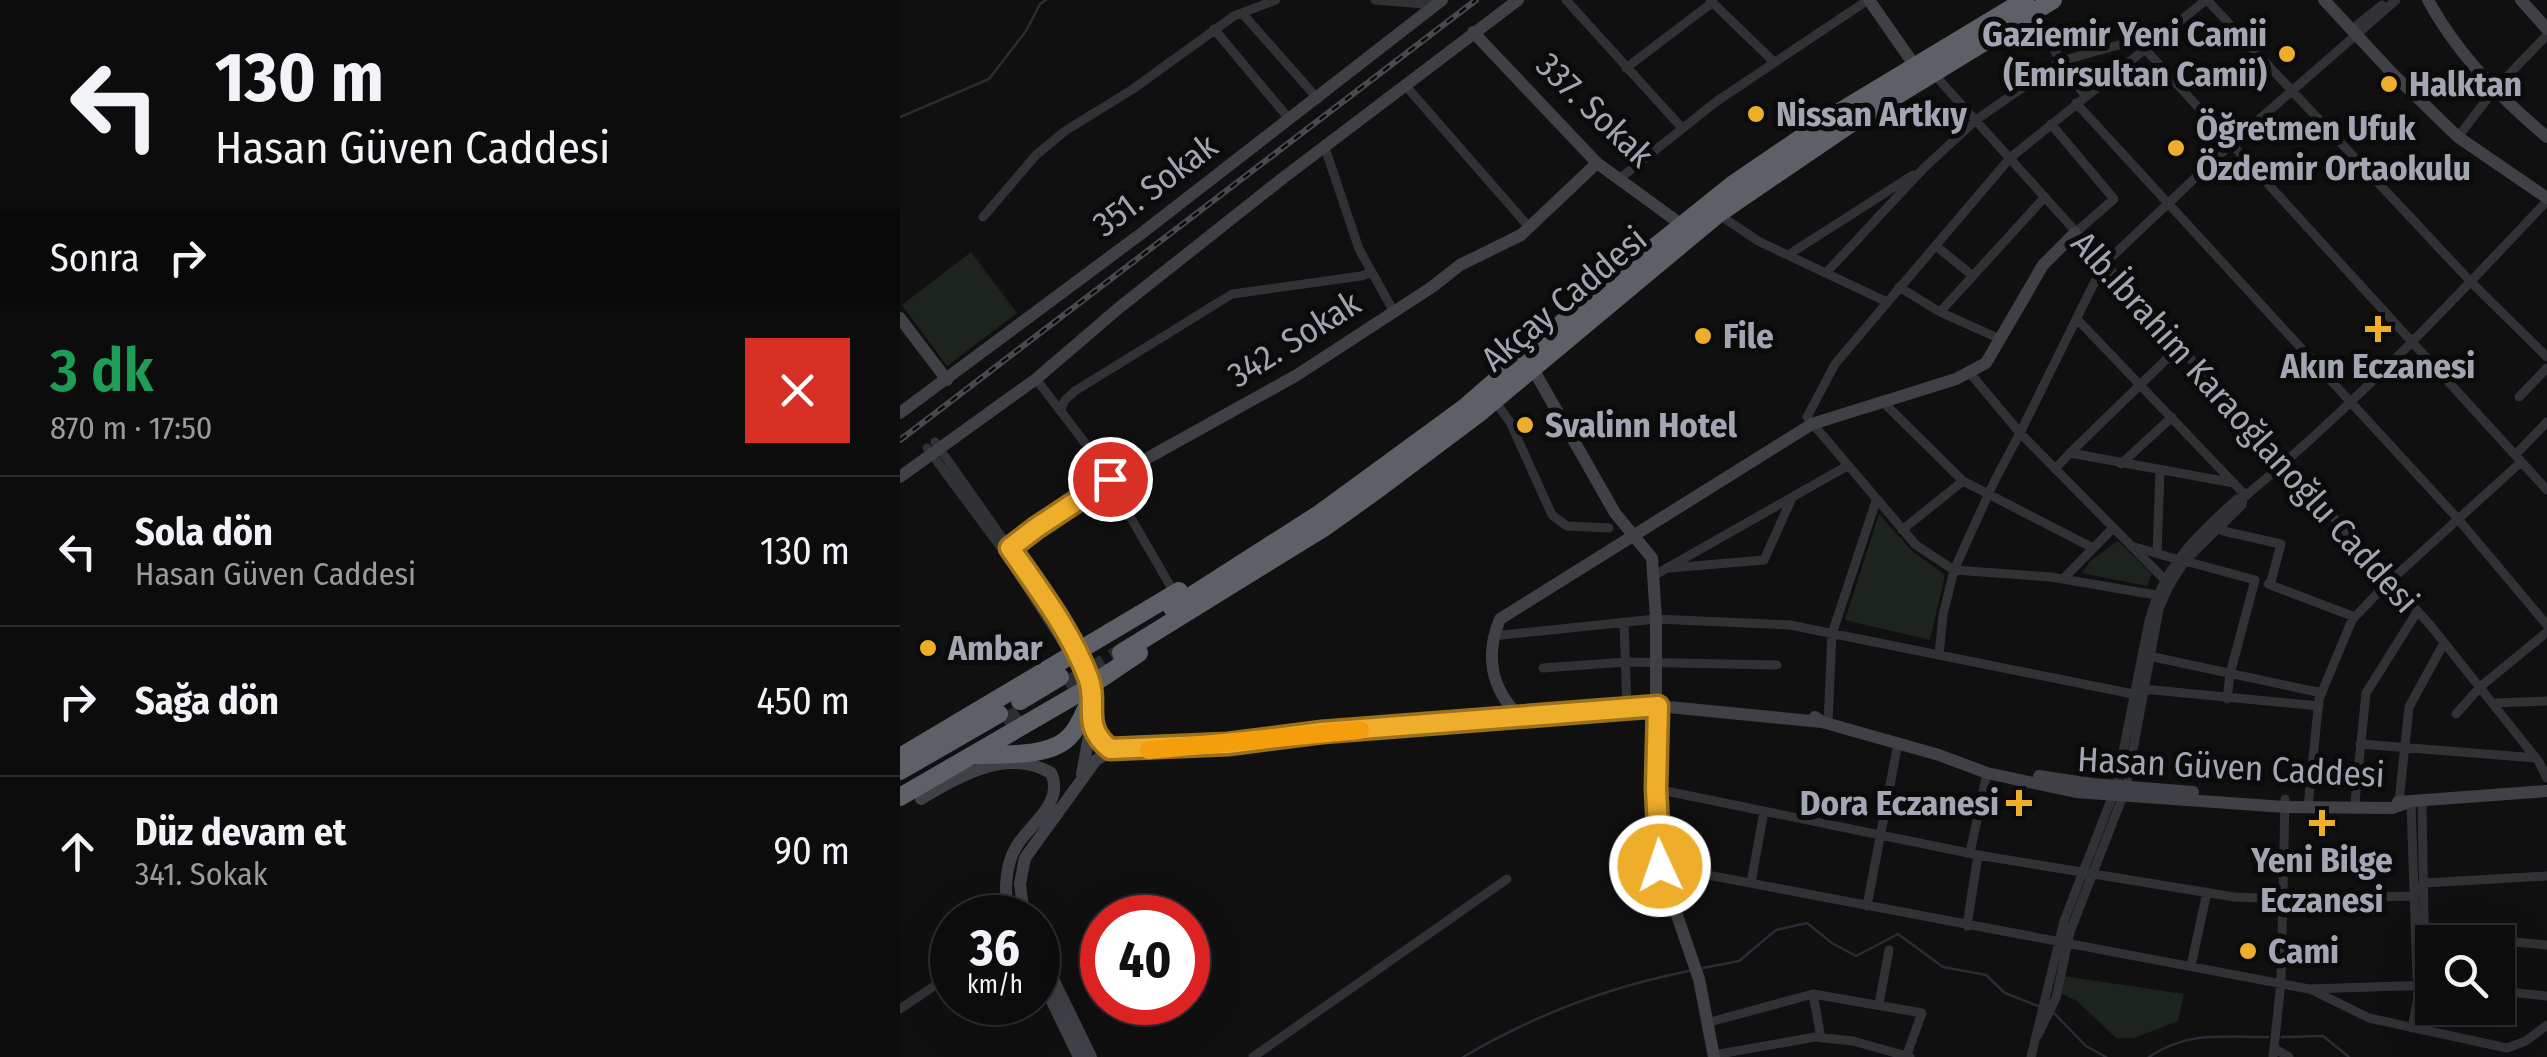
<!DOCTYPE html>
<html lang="tr">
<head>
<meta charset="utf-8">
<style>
  body { margin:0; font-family:"Fira Sans Condensed",sans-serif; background:#1a1a1b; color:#f1f3f6; height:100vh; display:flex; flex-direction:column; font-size:38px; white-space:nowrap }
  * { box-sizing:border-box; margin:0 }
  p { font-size:32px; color:#9a9b9d }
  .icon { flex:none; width:55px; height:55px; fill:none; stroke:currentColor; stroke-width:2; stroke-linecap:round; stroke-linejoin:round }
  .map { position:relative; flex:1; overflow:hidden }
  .details { display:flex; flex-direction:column; background:#0c0c0d; width:900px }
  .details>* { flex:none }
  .guide { background:#0c0c0d; color:#f1f3f6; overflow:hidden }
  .buttons { position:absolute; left:1515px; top:925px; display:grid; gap:20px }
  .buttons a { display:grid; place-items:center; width:100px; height:100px; border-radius:0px; background:#0c0c0d; box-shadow:0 10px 40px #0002,0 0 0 2px #2c2c2e; font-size:50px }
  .speed { position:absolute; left:30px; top:895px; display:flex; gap:20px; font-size:50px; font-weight:700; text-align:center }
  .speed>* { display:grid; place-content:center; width:130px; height:130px; border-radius:50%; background:#0c0c0d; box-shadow:0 10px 40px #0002,0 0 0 2px #2c2c2e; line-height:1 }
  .speed small { font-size:25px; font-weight:400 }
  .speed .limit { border:15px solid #d22; background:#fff; color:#111 }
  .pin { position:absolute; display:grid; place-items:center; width:85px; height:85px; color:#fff; margin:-42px; border:5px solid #fff; border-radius:50%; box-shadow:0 2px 10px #0007 }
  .me { position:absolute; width:110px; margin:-55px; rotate:357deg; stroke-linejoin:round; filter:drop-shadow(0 0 8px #0008) }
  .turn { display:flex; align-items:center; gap:35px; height:210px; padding:0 50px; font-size:45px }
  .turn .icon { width:130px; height:130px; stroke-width:2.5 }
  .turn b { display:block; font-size:70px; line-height:85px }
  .then { display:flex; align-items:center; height:95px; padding:0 50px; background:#0003; gap:20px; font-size:38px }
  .round { display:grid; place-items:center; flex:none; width:105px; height:105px; border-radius:0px; background:#1a1a1b }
  .overview { display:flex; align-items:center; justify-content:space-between; height:170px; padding:0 50px }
  h1 { font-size:60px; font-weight:600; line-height:75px; color:#1e9e55 }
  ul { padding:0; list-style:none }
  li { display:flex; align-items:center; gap:30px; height:150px; padding:0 50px; border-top:2px solid #2c2c2e }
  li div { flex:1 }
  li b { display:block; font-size:38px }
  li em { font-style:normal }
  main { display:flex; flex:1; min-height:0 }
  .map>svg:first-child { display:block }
  .green { fill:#1c241d }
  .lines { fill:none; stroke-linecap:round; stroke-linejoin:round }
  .stream { stroke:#272e35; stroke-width:2.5 }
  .highway-tunnel { stroke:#2d2e31; stroke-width:18; stroke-dasharray:18 9; stroke-linecap:butt }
  .street { stroke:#313236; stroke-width:9 }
  .secondary { stroke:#3f4146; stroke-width:12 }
  .highway { stroke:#5d6067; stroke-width:18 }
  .rail-casing { stroke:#484a4f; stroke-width:6 }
  .rail { stroke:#0b0b0c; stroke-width:2.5; stroke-dasharray:8; stroke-linecap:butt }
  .route-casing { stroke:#9b711c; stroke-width:25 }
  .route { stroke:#eeae2b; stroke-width:18 }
  .slow { stroke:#f59e0b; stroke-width:18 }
  .poi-dot { fill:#eeae2b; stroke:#0b0b0c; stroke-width:4 }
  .labels { text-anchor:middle; stroke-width:10; stroke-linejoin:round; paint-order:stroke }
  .poi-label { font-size:35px; font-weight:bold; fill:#a1a6b2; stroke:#0b0b0c; text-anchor:start }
  .street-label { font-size:35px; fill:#a1a6b2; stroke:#0b0b0c }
</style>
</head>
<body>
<main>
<section class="details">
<div class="guide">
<div class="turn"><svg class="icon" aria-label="left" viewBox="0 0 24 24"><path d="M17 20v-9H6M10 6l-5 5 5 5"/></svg><div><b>130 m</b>Hasan Güven Caddesi</div></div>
<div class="then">Sonra<svg class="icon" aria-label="right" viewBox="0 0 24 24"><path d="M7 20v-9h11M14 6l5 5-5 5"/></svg></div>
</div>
<div class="overview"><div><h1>3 dk</h1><p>870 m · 17:50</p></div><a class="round" style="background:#d93025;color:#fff"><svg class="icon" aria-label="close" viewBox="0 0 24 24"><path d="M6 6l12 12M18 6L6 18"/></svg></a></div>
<ul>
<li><svg class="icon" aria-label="left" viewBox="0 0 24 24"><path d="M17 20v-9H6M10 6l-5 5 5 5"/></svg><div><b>Sola dön</b><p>Hasan Güven Caddesi</p></div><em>130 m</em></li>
<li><svg class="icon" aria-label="right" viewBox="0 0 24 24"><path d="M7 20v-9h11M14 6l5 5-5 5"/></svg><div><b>Sağa dön</b></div><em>450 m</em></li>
<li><svg class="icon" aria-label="ahead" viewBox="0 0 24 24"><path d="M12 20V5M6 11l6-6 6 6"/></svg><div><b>Düz devam et</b><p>341. Sokak</p></div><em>90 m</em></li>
</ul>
</section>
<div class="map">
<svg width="1647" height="1057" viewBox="0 0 1647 1057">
  <rect width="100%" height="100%" fill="#101011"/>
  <path class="green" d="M71,252L117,313L47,366L2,305Z
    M979,514L1012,551L1045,575L1030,640L945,620Z
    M1218,541L1252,574L1247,586L1182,573L1191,560Z
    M1163,976L1284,994L1278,1021L1234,1038H1216L1177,1001L1160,993Z"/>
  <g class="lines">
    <path class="stream" d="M0,117L89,79L126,31L140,4L146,0
      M803,968L839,961L876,930L907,923L932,943L956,956L998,934L1043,967L1086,975L1105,993L1138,1006
      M1154,1013L1186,1046L1206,1057
      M1382,1037L1423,1036L1449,1057
      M563,1057C634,1015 708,987 789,971
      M1249,1057C1287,1031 1323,1037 1368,1037"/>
    <path class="highway-tunnel" d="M166,686L221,653
      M104,723L126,710"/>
    <path class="street" d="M475,0L536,5
      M666,0L782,128
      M810,0L874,62
      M1307,0L1571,282L1647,357
      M342,13L418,99
      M314,29L390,120
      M1456,35L1457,25L1482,5
      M1245,49L1647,490
      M726,68L813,2
      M1033,73L1531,626L1639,762L1647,778
      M505,85L629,227
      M1185,96L1161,61L1262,33
      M1176,103L1558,519L1647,625
      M1151,124L1214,199L1175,233
      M1558,137L1594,90L1647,35
      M425,148L459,249L494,312
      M719,179L817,101L968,0
      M818,214L858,241L987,302
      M83,217L136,155L165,131L233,89L334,16L376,0
      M1036,246L1073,276
      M888,255L1013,175
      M926,273L1024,168L1076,120L1161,61L1134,17
      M999,287L1040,312
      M1177,319L1346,496
      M1100,339L1040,312L1143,199
      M1069,372L1120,433L1203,265L1331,144L1496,0
      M136,379L195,456L275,594
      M1619,397L1647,368
      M594,400L610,422L652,515L667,526L709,528
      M983,402L1063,481L1193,548
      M160,411L165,400L175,391L332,294L461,276L472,272
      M35,442L150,606L177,653
      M27,448L105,553L170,655
      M1170,453L1279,347
      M1615,455L1647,422
      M1221,464L1272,417
      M1155,469L1170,453L1334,483
      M1318,527L1323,531L1381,544L1370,585
      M1002,530L1063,481
      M1231,546L1276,559
      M1257,553L1260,471
      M1285,561L1355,580L1330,674L1327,699
      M770,568L864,560L891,500
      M753,576L947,466
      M1163,579L1213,528
      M1490,581L1621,462
      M1368,584L1455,617
      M1256,595L1151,577L1054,570L1094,482L1120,433L1264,579
      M724,622L727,710
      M593,636L756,619L890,625L1233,694
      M1039,655L1043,615L1054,570L1016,545L907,417L935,364L1110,158L1306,0
      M1249,656L1422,693
      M643,668L726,662L877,665
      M1243,689L1419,706
      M1594,703L1647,701
      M1556,714L1580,687L1647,632
      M928,723L932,634L976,501
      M1460,744L1636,758
      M756,789L1078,855L1334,897L1384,899L1514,896L1524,883L1647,876
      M1455,802L1466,693L1517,612
      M1499,802L1509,707L1544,643
      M1511,803L1517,978L1521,982
      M1408,807L1419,699L1452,620L1490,580
      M1070,853L1087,773
      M760,866L1409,989L1532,985
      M851,883L864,811
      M967,906L998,743
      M1067,926L1078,855
      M1525,934L1647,945
      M1291,966L1307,892
      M1412,990L1469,1018L1607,1048L1626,1041L1647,1025
      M1598,991L1647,996
      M913,994L921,1038
      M979,1004L989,950
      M0,1009L52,974
      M810,1022L913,994L1022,1013L1006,1057
      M1512,1028L1521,982L1525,977L1522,802
      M1138,1035L1156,998L1170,932L1226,788L1259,609L1269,586L1285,561L1342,505L1343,498
      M1374,1048L1389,1057
      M814,1055L915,1037L953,1041L1010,1057
      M353,1057L607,879
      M1131,1057L1164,921L1216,787L1249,621C1263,567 1297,535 1337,499L1343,498C1452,408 1550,304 1647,201
      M1373,1057L1381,982L1385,799"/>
    <path class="secondary" d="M969,0L1015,66
      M1424,0L1492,73L1558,137L1647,198
      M1528,0C1557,54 1600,98 1647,137
      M1621,0L1647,29
      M573,32L697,163L782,225
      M0,318L47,380
      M633,369L715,513L752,558L756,619V789L760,866L799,979L814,1057
      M0,413L242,233L542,0
      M0,477L136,379L220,307L383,178L618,0
      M111,548L135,528L210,479L397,375L532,287L560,265L621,235L697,163
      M177,653C181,662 189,673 191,683C195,707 182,746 219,750
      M618,715C591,688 585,655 600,619L912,424L1056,379L1086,363L1143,265L1175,233
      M915,717L922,722L1039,755L1087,773L1176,792L1384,807L1492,808L1506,803
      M182,774L191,725
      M1139,776L1192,784L1293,792
      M21,799C58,777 107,747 151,773C165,803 129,825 116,847C104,868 104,896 110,918
      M1498,802L1647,791
      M124,918L120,884L125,858L196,760L207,754L423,732L758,706L922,722
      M138,948L191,1057
      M138,972L179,1057"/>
    <path class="highway" d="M272,608L419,514L564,408L685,303L832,185L936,114L1125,0
      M221,653L425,527L474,492L578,414L818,214L950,124L1153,0
      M120,701L160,677
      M74,755C101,754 149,758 169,737C179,728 183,713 190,701
      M0,757L279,591
      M0,771L99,714
      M0,797L181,692L239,653"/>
    <defs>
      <path id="rail" d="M0,440L576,0"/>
    </defs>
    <use href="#rail" class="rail-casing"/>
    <use href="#rail" class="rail"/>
  </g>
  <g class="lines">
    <defs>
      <path id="route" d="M210,479L136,528L110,548C139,590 170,630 188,677C199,705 180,725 210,749L328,744L422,732L758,706L756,789L760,866"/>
    </defs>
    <use href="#route" class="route-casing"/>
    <use href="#route" class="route"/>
    <path class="slow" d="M249,750L460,730"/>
  </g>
  <g class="poi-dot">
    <circle cx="1387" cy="54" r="10"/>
    <circle cx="1489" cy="84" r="10"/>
    <circle cx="856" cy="114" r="10"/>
    <circle cx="1276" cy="148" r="10"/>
    <path d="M1473 314h10v10h10v10h-10v10h-10v-10h-10v-10h10z"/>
    <circle cx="803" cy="336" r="10"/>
    <circle cx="625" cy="425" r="10"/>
    <circle cx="28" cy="648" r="10"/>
    <path d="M1114 788h10v10h10v10h-10v10h-10v-10h-10v-10h10z"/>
    <path d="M1417 808h10v10h10v10h-10v10h-10v-10h-10v-10h10z"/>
    <circle cx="1348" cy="951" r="10"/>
  </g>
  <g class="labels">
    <g class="poi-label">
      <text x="1367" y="46" text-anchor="end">Gaziemir Yeni Camii<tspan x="1367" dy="40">(Emirsultan Camii)</tspan></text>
      <text x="1509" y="96">Halktan</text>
      <text x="876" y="126">Nissan Artkıy</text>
      <text x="1296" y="140">Öğretmen Ufuk<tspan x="1296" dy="40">Özdemir Ortaokulu</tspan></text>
      <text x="823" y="348">File</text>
      <text x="1478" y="378" text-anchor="middle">Akın Eczanesi</text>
      <text x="645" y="437">Svalinn Hotel</text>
      <text x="48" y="660">Ambar</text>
      <text x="1099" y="815" text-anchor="end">Dora Eczanesi</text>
      <text x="1422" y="872" text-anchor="middle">Yeni Bilge<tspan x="1422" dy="40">Eczanesi</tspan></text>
      <text x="1368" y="963">Cami</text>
    </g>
    <g class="street-label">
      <text transform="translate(695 110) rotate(44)" y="12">337. Sokak</text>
      <text transform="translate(255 185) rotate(-37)" y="12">351. Sokak</text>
      <text transform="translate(664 299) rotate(-40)" y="12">Akçay Caddesi</text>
      <text transform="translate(394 339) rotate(-32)" y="12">342. Sokak</text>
      <text transform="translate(1345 422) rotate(48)" y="12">Alb.İbrahim Karaoğlanoğlu Caddesi</text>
      <text transform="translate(1331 767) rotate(3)" y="12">Hasan Güven Caddesi</text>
    </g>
  </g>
</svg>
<div class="buttons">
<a><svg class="icon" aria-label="search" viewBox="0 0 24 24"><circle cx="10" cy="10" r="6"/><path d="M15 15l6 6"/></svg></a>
</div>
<div class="speed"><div>36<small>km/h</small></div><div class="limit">40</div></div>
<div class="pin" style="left:210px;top:479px;background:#d93025"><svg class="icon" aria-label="arrive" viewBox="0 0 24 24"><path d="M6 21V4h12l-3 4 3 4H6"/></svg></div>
<svg class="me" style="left:760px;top:866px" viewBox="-20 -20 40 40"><circle r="17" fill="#eeae2b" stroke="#fff" stroke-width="3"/><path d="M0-11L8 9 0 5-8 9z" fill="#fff"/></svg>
</div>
</main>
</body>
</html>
